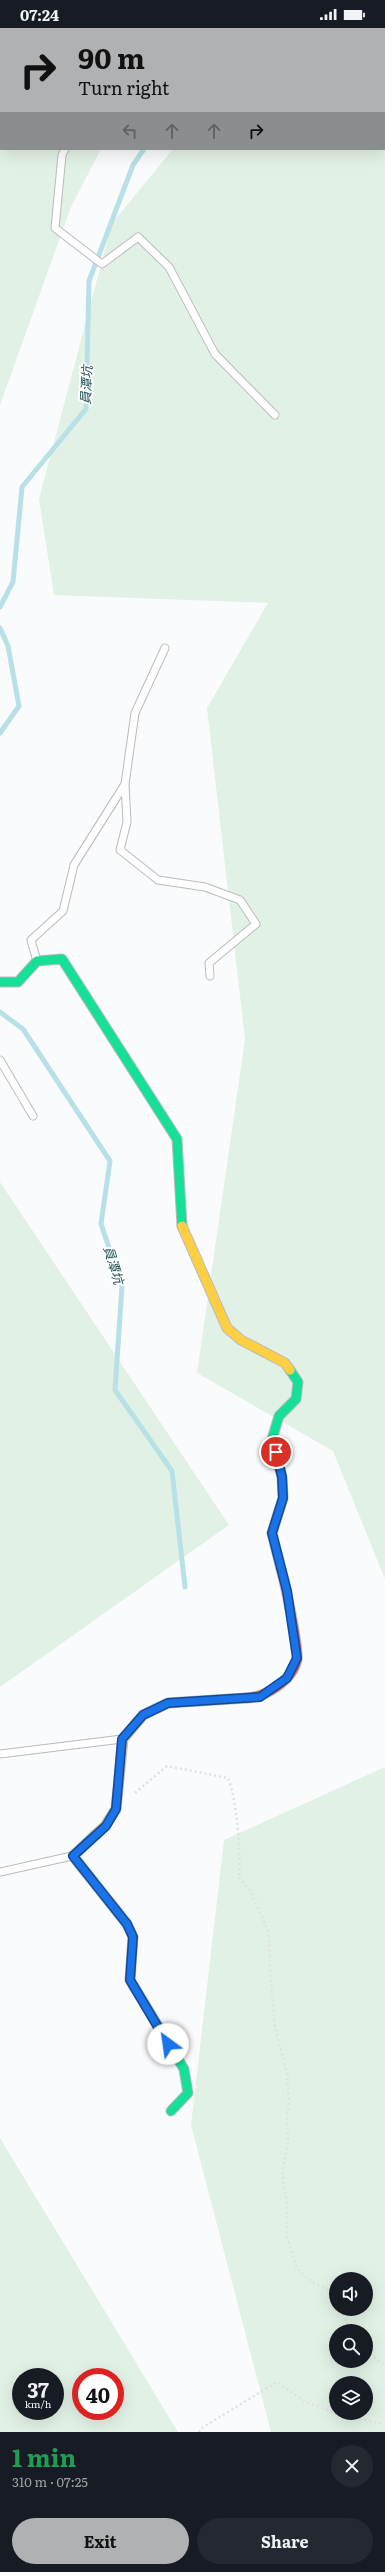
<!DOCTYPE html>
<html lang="en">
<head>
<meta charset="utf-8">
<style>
  body { margin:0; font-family:Literata,"Noto Sans TC",serif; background:#242831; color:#f1f3f6; height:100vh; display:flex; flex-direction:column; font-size:15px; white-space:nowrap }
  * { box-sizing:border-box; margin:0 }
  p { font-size:13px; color:#9ea1a6 }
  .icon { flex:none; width:22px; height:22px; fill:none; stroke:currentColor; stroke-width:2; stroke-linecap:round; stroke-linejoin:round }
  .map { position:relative; height:2404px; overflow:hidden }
  .side { display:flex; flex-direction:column; background:#171b24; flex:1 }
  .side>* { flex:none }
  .guide { position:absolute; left:0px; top:0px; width:385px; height:122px; box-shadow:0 4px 16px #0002; background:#afb1b3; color:#111; overflow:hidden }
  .fabs { position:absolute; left:329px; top:2244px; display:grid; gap:8px }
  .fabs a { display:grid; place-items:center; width:44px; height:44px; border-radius:50%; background:#171b24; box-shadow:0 4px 16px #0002; font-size:20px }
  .speed { position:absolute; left:12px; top:2340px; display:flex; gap:8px; font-size:20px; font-weight:700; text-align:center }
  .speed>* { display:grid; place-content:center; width:52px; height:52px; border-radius:50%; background:#171b24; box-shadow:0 4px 16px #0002; line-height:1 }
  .speed small { font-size:10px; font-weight:400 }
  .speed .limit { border:6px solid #d22; background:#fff; color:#111 }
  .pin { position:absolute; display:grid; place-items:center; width:34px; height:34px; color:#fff; margin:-17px; border:2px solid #fff; border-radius:50%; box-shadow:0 1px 4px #0007 }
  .me { position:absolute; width:44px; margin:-22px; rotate:329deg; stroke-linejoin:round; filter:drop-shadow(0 0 3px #0008) }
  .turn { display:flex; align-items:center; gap:14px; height:84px; padding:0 12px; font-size:18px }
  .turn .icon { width:52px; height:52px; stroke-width:2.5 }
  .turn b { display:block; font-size:28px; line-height:34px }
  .lanes { display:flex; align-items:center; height:38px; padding:0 12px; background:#0003; justify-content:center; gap:20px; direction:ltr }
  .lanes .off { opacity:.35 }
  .round { display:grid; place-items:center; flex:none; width:42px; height:42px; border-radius:21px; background:#242831 }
  .overview { display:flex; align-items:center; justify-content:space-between; height:68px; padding:0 12px }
  h1 { font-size:24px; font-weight:700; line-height:30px; color:#1e9e55 }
  .button { display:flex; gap:8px; margin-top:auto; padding:8px 12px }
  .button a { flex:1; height:46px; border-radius:24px; background:#afb1b3; color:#111; font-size:16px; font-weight:700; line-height:46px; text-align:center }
  .button a+a { background:#242831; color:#f1f3f6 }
  .status { display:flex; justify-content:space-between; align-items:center; height:28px; padding:0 20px; background:#171b24; direction:ltr }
  .status svg { height:11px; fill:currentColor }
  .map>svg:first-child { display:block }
  .green { fill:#e2f1e6; fill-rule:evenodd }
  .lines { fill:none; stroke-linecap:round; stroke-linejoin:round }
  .stream { stroke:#b7e1e6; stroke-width:5 }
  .lane-casing { stroke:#babbbd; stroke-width:9 }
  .street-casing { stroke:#babbbd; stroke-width:16 }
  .fast-casing { stroke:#babbbd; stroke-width:11 }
  .slow-casing { stroke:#babbbd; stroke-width:11 }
  .jam-casing { stroke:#babbbd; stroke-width:11 }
  .path { stroke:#e0e1e1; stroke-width:2.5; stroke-dasharray:2 3; stroke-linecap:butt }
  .lane { stroke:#fefeff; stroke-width:7 }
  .street { stroke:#fefeff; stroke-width:14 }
  .fast { stroke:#16e098; stroke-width:9 }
  .slow { stroke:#ffcf43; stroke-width:9 }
  .jam { stroke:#f24e42; stroke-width:9 }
  .route-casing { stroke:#114b97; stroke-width:10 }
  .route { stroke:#1a73e8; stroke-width:7 }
  .labels { text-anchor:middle; stroke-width:4; stroke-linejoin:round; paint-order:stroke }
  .water-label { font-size:13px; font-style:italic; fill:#1d5156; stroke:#fff }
</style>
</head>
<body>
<div class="status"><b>07:24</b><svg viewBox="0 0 49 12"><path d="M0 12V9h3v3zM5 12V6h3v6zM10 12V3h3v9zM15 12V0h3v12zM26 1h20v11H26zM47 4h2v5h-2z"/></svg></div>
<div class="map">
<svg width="385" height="2404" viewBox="0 0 385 2404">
  <rect width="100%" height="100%" fill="#fafbfd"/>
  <path class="green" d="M0,0H163L1,1V121H101L71,179L0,377Z
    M242,0H385V1551L333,1423L197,1345L245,1011L207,680L268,575L54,567L39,471L112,195L173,121H384V1Z
    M0,1154L229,1497L0,1659Z
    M385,1739V2404H271L191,2097L224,1812ZM336,2251H366V2281H336ZM336,2303H366V2333H336ZM336,2355H366V2385H336Z
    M0,2110L178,2404H0ZM21,2349H55V2383H21ZM81,2349H115V2383H81Z"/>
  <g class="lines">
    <path class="stream" d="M225,1L226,0
      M0,579L13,554L22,459L86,381L89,253L133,137L144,121
      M0,600L8,618L19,678L0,705
      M0,984L23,1001L110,1133L101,1196L122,1258L115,1362L172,1443L185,1559"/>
    <defs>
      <path id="lane" d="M65,121L62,127L55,200L102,236L138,209L169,239L215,326L275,387
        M125,756L127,794L120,822L158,852L205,859L240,872L256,896L209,935L210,948
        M37,933L31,912L63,883L74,837L125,756L135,685L165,620
        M0,1032L33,1088
        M0,1726L122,1711
        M0,1844L72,1828"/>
      <path id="street" d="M126,1V0
        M0,108L1,107"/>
      <path id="fast" d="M0,954H18L37,933L62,931L177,1111L182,1198
        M281,1541L272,1505L283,1470L282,1449L272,1411L279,1388L296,1371L298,1354L290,1342
        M95,1807L73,1828L127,1896L133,1909L130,1952L184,2041L188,2065L171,2083"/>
      <path id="slow" d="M182,1198L227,1300L241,1312L285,1335L290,1342
        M95,1807L105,1798L116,1781L123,1711L143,1687L168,1675L246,1670"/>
      <path id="jam" d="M246,1670C266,1669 292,1653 297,1632C299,1620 285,1555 281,1541"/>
    </defs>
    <use href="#lane" class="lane-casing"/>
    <use href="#street" class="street-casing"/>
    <use href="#fast" class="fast-casing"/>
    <use href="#slow" class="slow-casing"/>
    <use href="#jam" class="jam-casing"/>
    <path class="path" d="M135,1765L167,1738L228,1750C237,1773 241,1825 239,1850L249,1861L269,1905L270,1942L275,1999L287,2045L289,2074L287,2087L288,2116L282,2143L287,2175V2209L297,2241L312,2254L336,2266
      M341,2281L350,2303
      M366,2323L385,2338
      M199,2404L200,2401L277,2354L306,2374L344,2388L385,2396"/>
    <use href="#lane" class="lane"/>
    <use href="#street" class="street"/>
    <use href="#fast" class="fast"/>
    <use href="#slow" class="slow"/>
    <use href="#jam" class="jam"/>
  </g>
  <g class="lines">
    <defs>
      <path id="route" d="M168,2016L130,1952L133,1909L127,1896L73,1828L106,1798L116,1781L122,1711L143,1687L168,1675L260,1669L287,1650L297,1630L287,1563L272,1505L283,1470L282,1449L276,1424"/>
    </defs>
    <use href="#route" class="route-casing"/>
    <use href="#route" class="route"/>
  </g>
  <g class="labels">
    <g class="water-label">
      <text transform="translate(86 357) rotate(-87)" y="5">員潭坑</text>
      <text transform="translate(114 1237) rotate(73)" y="5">員潭坑</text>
    </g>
  </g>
</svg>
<div class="fabs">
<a><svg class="icon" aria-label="sound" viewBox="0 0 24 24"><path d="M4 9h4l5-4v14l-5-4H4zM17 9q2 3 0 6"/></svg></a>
<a><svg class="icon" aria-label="search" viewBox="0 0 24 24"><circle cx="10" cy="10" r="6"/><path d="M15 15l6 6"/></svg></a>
<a><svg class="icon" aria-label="layers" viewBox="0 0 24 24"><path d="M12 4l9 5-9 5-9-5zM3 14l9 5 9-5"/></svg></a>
</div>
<div class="speed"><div>37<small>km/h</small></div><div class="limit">40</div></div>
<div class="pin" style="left:276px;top:1424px;background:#d93025"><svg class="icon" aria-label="arrive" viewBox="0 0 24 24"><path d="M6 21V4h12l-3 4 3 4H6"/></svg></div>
<svg class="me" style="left:168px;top:2016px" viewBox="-20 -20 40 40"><circle r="19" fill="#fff"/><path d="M0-13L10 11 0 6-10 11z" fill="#1a73e8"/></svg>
<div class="guide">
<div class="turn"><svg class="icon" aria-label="right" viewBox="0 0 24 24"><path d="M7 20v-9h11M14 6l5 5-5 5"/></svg><div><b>90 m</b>Turn right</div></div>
<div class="lanes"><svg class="icon off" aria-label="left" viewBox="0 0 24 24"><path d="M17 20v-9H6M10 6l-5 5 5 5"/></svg><svg class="icon off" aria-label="ahead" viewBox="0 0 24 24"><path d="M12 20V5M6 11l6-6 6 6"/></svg><svg class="icon off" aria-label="ahead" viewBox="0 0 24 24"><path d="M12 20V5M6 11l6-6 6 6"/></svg><svg class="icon" aria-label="right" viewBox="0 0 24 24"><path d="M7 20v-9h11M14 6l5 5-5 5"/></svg></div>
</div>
</div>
<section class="side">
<div class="overview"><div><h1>1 min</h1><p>310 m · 07:25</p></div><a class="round"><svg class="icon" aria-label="close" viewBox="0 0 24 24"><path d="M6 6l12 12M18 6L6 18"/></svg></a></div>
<div class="button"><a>Exit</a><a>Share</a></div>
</section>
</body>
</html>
